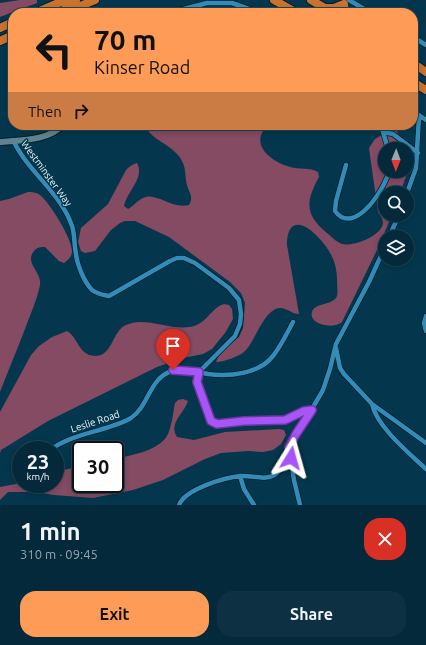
<!DOCTYPE html>
<html lang="en">
<head>
<meta charset="utf-8">
<style>
  body { margin:0; font-family:Ubuntu,sans-serif; background:#0d3142; color:#f1f3f6; height:100vh; display:flex; flex-direction:column; font-size:15px; white-space:nowrap }
  * { box-sizing:border-box; margin:0 }
  p { font-size:13px; color:#97a6af }
  .icon { flex:none; width:22px; height:22px; fill:none; stroke:currentColor; stroke-width:2; stroke-linecap:round; stroke-linejoin:round }
  .map { position:relative; height:505px; overflow:hidden }
  .details { display:flex; flex-direction:column; background:#03293a; flex:1 }
  .details>* { flex:none }
  .banner { position:absolute; left:8px; top:8px; width:410px; height:122px; border-radius:16px; box-shadow:0 2px 6px #0003,0 0 0 1px #244554; background:#fe9c57; color:#111; overflow:hidden }
  .needle { width:26px; rotate:181deg }
  .buttons { position:absolute; left:378px; top:142px; display:grid; gap:8px }
  .buttons a { display:grid; place-items:center; width:36px; height:36px; border-radius:50%; background:#03293a; box-shadow:0 2px 6px #0003,0 0 0 1px #244554; font-size:20px }
  .speed { position:absolute; left:12px; top:441px; display:flex; gap:8px; font-size:20px; font-weight:700; text-align:center }
  .speed>* { display:grid; place-content:center; width:52px; height:52px; border-radius:50%; background:#03293a; box-shadow:0 2px 6px #0003,0 0 0 1px #244554; line-height:1 }
  .speed small { font-size:10px; font-weight:400 }
  .speed .limit { border:2px solid #111; border-radius:6px; background:#fff; color:#111 }
  .pin { position:absolute; display:grid; place-items:center; width:34px; height:34px; color:#fff; margin:-41px -17px; border-radius:50% 50% 50% 0; rotate:-45deg; box-shadow:0 0 4px #0007 }
  .pin .icon { rotate:45deg }
  .me { position:absolute; width:44px; margin:-22px; rotate:8deg; stroke-linejoin:round; filter:drop-shadow(0 0 3px #0008) }
  .turn { display:flex; align-items:center; gap:14px; height:84px; padding:0 20px; font-size:18px }
  .turn .icon { width:52px; height:52px; stroke-width:2.5 }
  .turn b { display:block; font-size:28px; line-height:34px }
  .then { display:flex; align-items:center; height:38px; padding:0 20px; background:#0003; gap:8px; font-size:15px }
  .round { display:grid; place-items:center; flex:none; width:42px; height:42px; border-radius:16px; background:#0d3142 }
  .overview { display:flex; align-items:center; justify-content:space-between; height:68px; padding:0 20px }
  h1 { font-size:24px; font-weight:600; line-height:30px }
  .action { display:flex; gap:8px; margin-top:auto; padding:8px 20px }
  .action a { flex:1; height:46px; border-radius:16px; background:#fe9c57; color:#111; font-size:16px; font-weight:600; line-height:46px; text-align:center }
  .action a+a { background:#0d3142; color:#f1f3f6 }
  .map>svg:first-child { display:block }
  .forest { fill:#844b63 }
  .lines { fill:none; stroke-linecap:round; stroke-linejoin:round }
  .street-casing { stroke:#021d2a; stroke-width:6 }
  .secondary-casing { stroke:#021d2a; stroke-width:8 }
  .highway-casing { stroke:#021d2a; stroke-width:10 }
  .street { stroke:#338cb8; stroke-width:4.5 }
  .secondary { stroke:#60848f; stroke-width:6 }
  .highway { stroke:#ca722f; stroke-width:8 }
  .route-casing { stroke:#6d37a1; stroke-width:10 }
  .route { stroke:#a855f7; stroke-width:7 }
  .labels { text-anchor:middle; stroke-width:3; stroke-linejoin:round; paint-order:stroke }
  .street-label { font-size:10px; fill:#eef6fa; stroke:#04374d }
</style>
</head>
<body>
<div class="map">
<svg width="426" height="505" viewBox="0 0 426 505">
  <rect width="100%" height="100%" fill="#04374d"/>
  <path class="forest" d="M20,0H37V3L0,17V3Z
    M148,125H268C248,144 271,162 290,167C299,170 310,167 318,172L319,177C306,201 304,214 327,233C331,236 336,242 342,244C353,247 382,236 383,223C383,219 380,215 378,212L369,148L375,139L396,127L402,149H385V171H407V174L400,193H385V215H392L377,250L342,322C332,330 308,324 312,312C315,302 333,306 337,296C338,291 337,285 337,280C337,261 329,248 316,235C312,231 306,226 300,225C289,223 287,236 287,245L299,314C292,314 286,307 279,308C263,311 255,342 245,351C239,357 223,362 216,362L221,351L239,337L243,328L245,303L241,293L230,282L169,237L135,221H125L120,223L111,230L95,251L85,253L81,251L78,242L81,228L108,204L125,172C128,167 131,165 137,163C145,178 127,191 124,206L128,209C134,206 139,198 146,197C158,194 172,209 189,205C194,196 189,193 187,185C185,177 186,170 183,163C177,148 159,143 149,132Z
    M28,192C32,192 36,192 40,195C50,203 72,239 72,251C72,257 68,260 64,263L59,261L45,247C41,247 37,247 34,251C24,263 42,272 40,285C37,300 30,315 25,329C17,350 8,371 0,392V201L9,199Z
    M224,304L229,305L232,309L233,319L225,333L212,349L203,354L183,358L157,367L48,421L1,450L0,453V412L31,355L39,346L52,337L67,331C78,337 78,355 95,356C113,356 112,331 126,325C143,316 170,330 189,327C207,325 209,309 224,304Z
    M183,399L188,401C184,414 168,423 177,437L194,440L225,432L279,429L284,430L286,435L281,444L273,450L263,452L248,451L221,453L205,459L163,480L133,490L93,498L54,495L35,492H8L0,500V487L21,483V484H55V472L81,466V484H115V459C131,455 160,451 168,434C172,425 173,413 175,403L178,400Z"/>
  <g class="lines">
    <defs>
      <path id="street" d="M349,0L371,13
        M168,13L207,3H232L261,13
        M413,37L426,45
        M413,111L426,120
        M381,125L388,149
        M383,132L393,134L418,153
        M13,140C28,172 61,193 72,226C75,235 74,245 76,254C77,264 84,282 92,290C97,294 104,295 109,296L170,261L177,258H184L195,263L229,288L239,300L241,314L240,324L235,336L199,372L197,382L211,421L217,424L244,421L285,420L304,411L312,409
        M346,165L336,201L335,211C354,237 385,189 389,171
        M407,193L416,168L419,116
        M389,237L399,215
        M426,316L424,323L426,331
        M336,348L340,368L344,374L372,404L426,443
        M372,404C377,427 409,453 426,469
        M50,450C66,438 86,434 106,428C115,425 123,423 131,418C149,406 149,378 172,371C183,368 197,372 208,374C229,377 259,374 273,356C281,346 287,333 293,322
        M240,476L244,489L254,505
        M179,505C185,489 226,477 241,476C253,475 267,482 277,473C284,468 286,455 289,448
        M300,505L294,480L289,447L296,434L312,409L323,390L330,369L336,344L369,282L385,247"/>
      <path id="secondary" d="M0,142C21,140 48,141 63,125"/>
      <path id="highway" d="M274,0L297,13
        M311,0L330,11
        M325,8H334L344,4L345,13
        M35,13L65,0
        M63,13L95,0
        M63,13L66,6L76,0
        M0,28L13,22
        M0,41L13,35
        M413,63L426,72
        M413,82L426,90"/>
    </defs>
    <use href="#street" class="street-casing"/>
    <use href="#secondary" class="secondary-casing"/>
    <use href="#highway" class="highway-casing"/>
    <use href="#street" class="street"/>
    <use href="#secondary" class="secondary"/>
    <use href="#highway" class="highway"/>
  </g>
  <g class="lines">
    <defs>
      <path id="route" d="M173,370L199,372L197,382L211,421L217,424L244,421L285,420L304,411L312,410L296,434L289,447L291,458"/>
    </defs>
    <use href="#route" class="route-casing"/>
    <use href="#route" class="route"/>
  </g>
  <g class="labels">
    <g class="street-label">
      <text transform="translate(47 173) rotate(54)" y="4">Westminster Way</text>
      <text transform="translate(95 421) rotate(-18)" y="4">Leslie Road</text>
    </g>
  </g>
</svg>
<div class="buttons">
<a><svg class="needle" viewBox="-14 -14 28 28"><path d="M0-13l5 13h-10z" fill="#e53935"/><path d="M0 13l5-13h-10z" fill="#97a6af"/></svg></a>
<a><svg class="icon" aria-label="search" viewBox="0 0 24 24"><circle cx="10" cy="10" r="6"/><path d="M15 15l6 6"/></svg></a>
<a><svg class="icon" aria-label="layers" viewBox="0 0 24 24"><path d="M12 4l9 5-9 5-9-5zM3 14l9 5 9-5"/></svg></a>
</div>
<div class="speed"><div>23<small>km/h</small></div><div class="limit">30</div></div>
<div class="pin" style="left:173px;top:370px;background:#d93025"><svg class="icon" aria-label="arrive" viewBox="0 0 24 24"><path d="M6 21V4h12l-3 4 3 4H6"/></svg></div>
<svg class="me" style="left:291px;top:458px" viewBox="-20 -20 40 40"><path d="M0-17L14 15 0 8-14 15z" fill="#a855f7" stroke="#fff" stroke-width="4"/></svg>
<div class="banner">
<div class="turn"><svg class="icon" aria-label="left" viewBox="0 0 24 24"><path d="M17 20v-9H6M10 6l-5 5 5 5"/></svg><div><b>70 m</b>Kinser Road</div></div>
<div class="then">Then<svg class="icon" aria-label="right" viewBox="0 0 24 24"><path d="M7 20v-9h11M14 6l5 5-5 5"/></svg></div>
</div>
</div>
<section class="details">
<div class="overview"><div><h1>1 min</h1><p>310 m · 09:45</p></div><a class="round" style="background:#d93025;color:#fff"><svg class="icon" aria-label="close" viewBox="0 0 24 24"><path d="M6 6l12 12M18 6L6 18"/></svg></a></div>
<div class="action"><a>Exit</a><a>Share</a></div>
</section>
</body>
</html>
